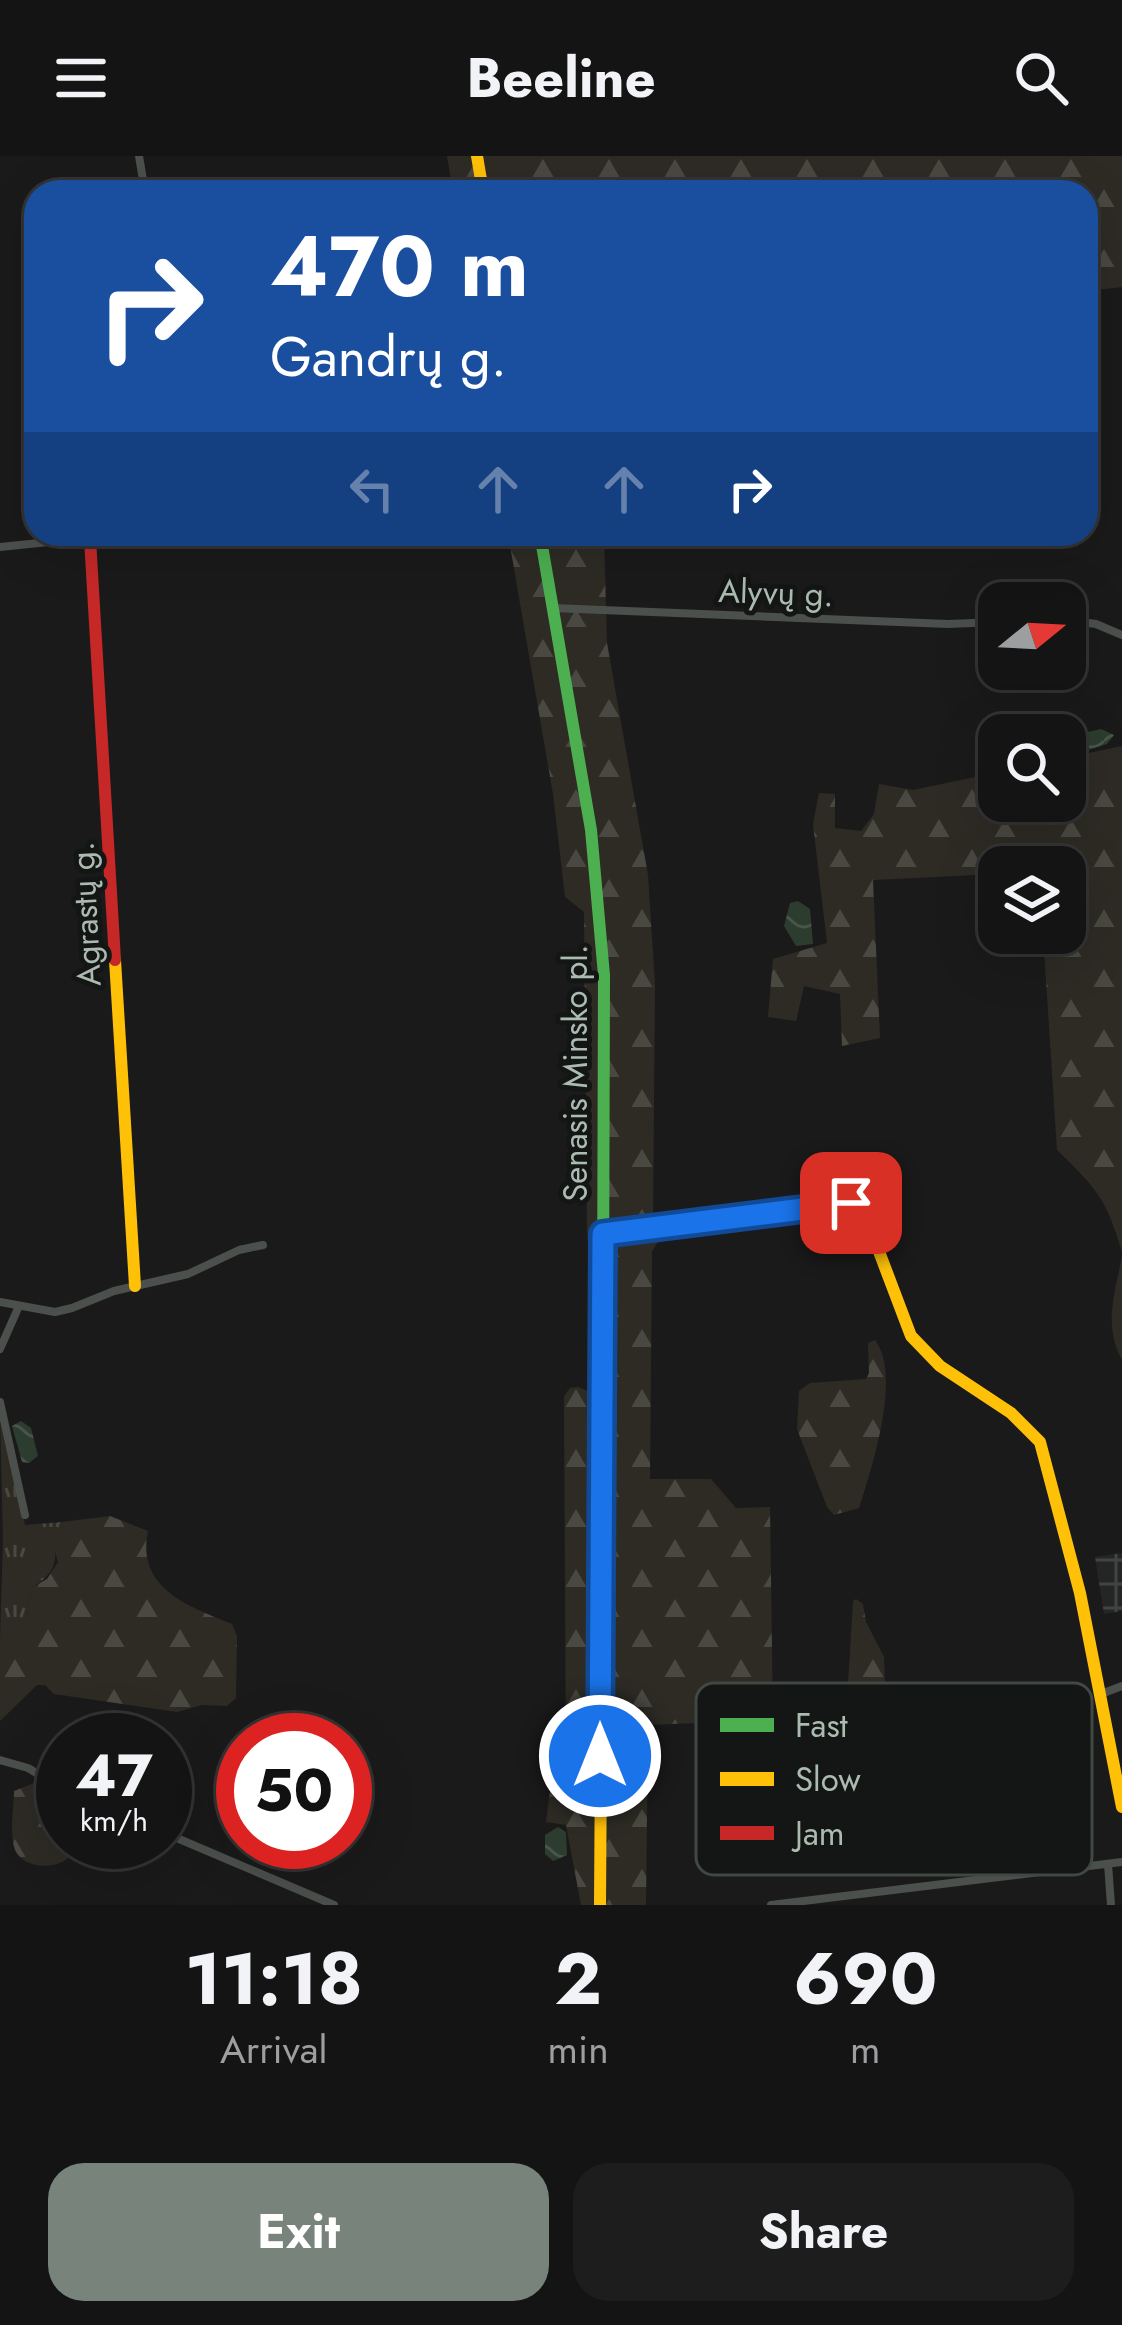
<!DOCTYPE html>
<html lang="en">
<head>
<meta charset="utf-8">
<style>
  body { margin:0; font-family:Jost,sans-serif; background:#1d1d1d; color:#f1f3f6; height:100vh; display:flex; flex-direction:column; font-size:45px; white-space:nowrap }
  * { box-sizing:border-box; margin:0 }
  p { font-size:39px; color:#9d9ea0 }
  .icon { flex:none; width:66px; height:66px; fill:none; stroke:currentColor; stroke-width:2; stroke-linecap:round; stroke-linejoin:round }
  .map { position:relative; height:1749px; overflow:hidden }
  .sheet { display:flex; flex-direction:column; background:#141414; flex:1 }
  .sheet>* { flex:none }
  .banner { position:absolute; left:24px; top:24px; width:1074px; height:366px; border-radius:36px; box-shadow:0 12px 48px #0002,0 0 0 3px #333334; background:#1a4fa0; color:#fff; overflow:hidden }
  .needle { width:78px; rotate:72deg }
  .fabs { position:absolute; left:978px; top:426px; display:grid; gap:24px }
  .fabs a { display:grid; place-items:center; width:108px; height:108px; border-radius:24px; background:#141414; box-shadow:0 12px 48px #0002,0 0 0 3px #333334; font-size:60px }
  .speed { position:absolute; left:36px; top:1557px; display:flex; gap:24px; font-size:60px; font-weight:700; text-align:center }
  .speed>* { display:grid; place-content:center; width:156px; height:156px; border-radius:50%; background:#141414; box-shadow:0 12px 48px #0002,0 0 0 3px #333334; line-height:1 }
  .speed small { font-size:30px; font-weight:400 }
  .speed .limit { border:18px solid #d22; background:#fff; color:#111 }
  .pin { position:absolute; display:grid; place-items:center; width:102px; height:102px; color:#fff; margin:-51px; border-radius:24px; box-shadow:0 6px 18px #0006 }
  .me { position:absolute; width:132px; margin:-66px; rotate:0deg; stroke-linejoin:round; filter:drop-shadow(0 0 9px #0008) }
  .turn { display:flex; align-items:center; gap:42px; height:252px; padding:0 48px; font-size:54px }
  .turn .icon { width:156px; height:156px; stroke-width:2.5 }
  .turn b { display:block; font-size:84px; line-height:102px }
  .lanes { display:flex; align-items:center; height:114px; padding:0 48px; background:#0003; justify-content:center; gap:60px; direction:ltr }
  .lanes .off { opacity:.35 }
  .eta { display:flex; justify-content:space-evenly; align-items:center; height:204px; text-align:center }
  .eta b { font-size:72px; font-weight:700; line-height:84px }
  .action { display:flex; gap:24px; margin-top:auto; padding:24px 48px }
  .action a { flex:1; height:138px; border-radius:36px; background:#78837c; color:#fff; font-size:48px; font-weight:700; line-height:138px; text-align:center }
  .action a+a { background:#1d1d1d; color:#f1f3f6 }
  header { display:flex; justify-content:space-between; align-items:center; height:156px; padding:0 48px; background:#141414; font-size:54px; font-weight:700 }
  .map>svg:first-child { display:block }
  .industrial { fill:url(#industrial-grid) }
  .grass { fill:url(#grass-tufts) }
  .forest { fill:url(#forest-firs) }
  .water { fill:url(#water-waves) }
  .lines { fill:none; stroke-linecap:round; stroke-linejoin:round }
  .street { stroke:#4c504d; stroke-width:8 }
  .fast { stroke:#4caf50; stroke-width:12 }
  .slow { stroke:#ffc107; stroke-width:12 }
  .jam { stroke:#c62828; stroke-width:12 }
  .route-casing { stroke:#114b97; stroke-width:30 }
  .route { stroke:#1a73e8; stroke-width:21 }
  .labels { text-anchor:middle; stroke-width:10; stroke-linejoin:round; paint-order:stroke }
  .street-label { font-size:33px; fill:#abbbb0; stroke:#141615 }
  .key { fill:#141615; stroke:#414844; stroke-width:3 }
  .key-label { font-size:33px; fill:#abbbb0 }
</style>
</head>
<body>
<header><svg class="icon" aria-label="menu" viewBox="0 0 24 24"><path d="M4 6h16M4 12h16M4 18h16"/></svg>Beeline<svg class="icon" aria-label="search" viewBox="0 0 24 24"><circle cx="10" cy="10" r="6"/><path d="M15 15l6 6"/></svg></header>
<div class="map">
<svg width="1122" height="1749" viewBox="0 0 1122 1749">
  <defs>
    <pattern id="industrial-grid" width="8" height="8" patternUnits="userSpaceOnUse" patternTransform="scale(3)"><rect width="8" height="8" fill="#242625"/><path d="M0 4h8M4 0v8" fill="none" stroke="#414442"/></pattern>
    <pattern id="grass-tufts" width="24" height="20" patternUnits="userSpaceOnUse" patternTransform="scale(3)"><rect width="24" height="20" fill="#2d2b24"/><path d="M3 7l-1-3M5 7V3M7 7l1-3M15 17l-1-3M17 17v-4M19 17l1-3" fill="none" stroke="#494841"/></pattern>
    <pattern id="forest-firs" width="22" height="20" patternUnits="userSpaceOnUse" patternTransform="scale(3)"><rect width="22" height="20" fill="#2d2b24"/><path d="M5 1l3.5 6h-7zM16 11l3.5 6h-7z" fill="#494841"/></pattern>
    <pattern id="water-waves" width="16" height="10" patternUnits="userSpaceOnUse" patternTransform="scale(3)"><rect width="16" height="10" fill="#2c3c2e"/><path d="M0 5q4-4 8 0t8 0" fill="none" stroke="#48564a"/></pattern>
  </defs>
  <rect width="100%" height="100%" fill="#1a1a1a"/>
  <path class="industrial" d="M1122,1397V1455L1104,1458L1095,1401Z
    M1064,1526L1074,1593L955,1610L947,1543Z"/>
  <path class="grass" d="M0,1257L25,1369L62,1366C47,1396 69,1410 31,1432L26,1469L0,1483L3,1382Z"/>
  <path class="forest" d="M447,0H1122V131L1086,135V36H453Z
    M508,378H604L607,487L648,719L655,828L653,1060C712,1057 769,1044 828,1036L839,1038L837,1043L772,1054L754,1070L659,1083L652,1096L650,1323H711L736,1352L770,1351L773,1564L648,1569L646,1749H581L566,1669L546,1666L551,1627L566,1616L564,1240L570,1232L578,1231L613,1245L615,1157L591,1136L587,1073L584,756L565,741L553,638Z
    M1122,590V1096C1107,1043 1096,1032 1057,994L1043,777H1065V711H999V724L975,719L873,724L880,882L842,890L840,838L804,830L796,865L768,861L773,803L827,787L813,668L819,637L835,638V672L861,675L874,658L879,628L913,634L999,616V645H1065V602Z
    M1122,1100V1204C1103,1169 1115,1138 1122,1100Z
    M875,1184C902,1220 872,1311 859,1352L834,1359L827,1351L797,1273L799,1235L810,1227L866,1223L869,1217L868,1187Z
    M110,1360L148,1375C136,1433 189,1450 232,1468L237,1480L236,1542L227,1550L202,1549L177,1556L54,1538L45,1529H37L0,1565V1483L26,1468L31,1432L47,1423L58,1406C53,1390 53,1380 62,1366Z
    M856,1443L863,1448L866,1466L884,1501L886,1560L879,1565L850,1568L846,1562L853,1445Z
    M34,1627L63,1648V1686H77C76,1688 69,1701 67,1703C53,1714 23,1712 15,1694C9,1678 14,1652 14,1635Z"/>
  <path class="water" d="M1101,573L1114,579L1107,588L1078,597L1069,592L1070,580Z
    M798,745L810,753L813,788L796,790L784,770L790,747Z
    M21,1265L31,1272L38,1300L29,1307L22,1306L12,1270Z
    M558,1671L566,1676L567,1699L553,1705L545,1698V1679Z"/>
  <g class="lines">
    <path class="street" d="M139,0L145,36
      M0,391L126,378
      M552,452L948,468L999,466
      M1065,464L1096,468L1122,479
      M0,1146L55,1156L72,1152L114,1135L188,1118L239,1094L263,1089
      M0,1193L19,1150
      M0,1246L25,1359
      M1101,1538L1122,1530
      M0,1604L28,1612L63,1633
      M165,1677L334,1749
      M1108,1708L1111,1749
      M771,1749L1122,1706"/>
    <path class="fast" d="M540,378L591,674L604,819L603,1166"/>
    <path class="slow" d="M477,0L483,36
      M115,804L135,1130
      M603,1078L851,1047L872,1077L911,1180L940,1210L1011,1257L1040,1286L1080,1437L1122,1651
      M600,1749L601,1595"/>
    <path class="jam" d="M90,383L115,804
      M601,1595L603,1166"/>
  </g>
  <g class="lines">
    <defs>
      <path id="route" d="M600,1600L603,1078L851,1047"/>
    </defs>
    <use href="#route" class="route-casing"/>
    <use href="#route" class="route"/>
  </g>
  <g class="labels">
    <g class="street-label">
      <text transform="translate(776 436) rotate(2)" y="12">Alyvų g.</text>
      <text transform="translate(85 758) rotate(-93)" y="12">Agrastų g.</text>
      <text transform="translate(575 917) rotate(-90)" y="12">Senasis Minsko pl.</text>
    </g>
  </g>
  <rect x="696" y="1527" width="396" height="192" rx="18" class="key"/>
  <rect x="720" y="1562" width="54" height="14" fill="#4caf50"/>
  <rect x="720" y="1616" width="54" height="14" fill="#ffc107"/>
  <rect x="720" y="1670" width="54" height="14" fill="#c62828"/>
  <g class="key-label">
    <text x="795" y="1581">Fast</text>
    <text x="795" y="1635">Slow</text>
    <text x="795" y="1689">Jam</text>
  </g>
</svg>
<div class="fabs">
<a><svg class="needle" viewBox="-14 -14 28 28"><path d="M0-13l5 13h-10z" fill="#e53935"/><path d="M0 13l5-13h-10z" fill="#9d9ea0"/></svg></a>
<a><svg class="icon" aria-label="search" viewBox="0 0 24 24"><circle cx="10" cy="10" r="6"/><path d="M15 15l6 6"/></svg></a>
<a><svg class="icon" aria-label="layers" viewBox="0 0 24 24"><path d="M12 4l9 5-9 5-9-5zM3 14l9 5 9-5"/></svg></a>
</div>
<div class="speed"><div>47<small>km/h</small></div><div class="limit">50</div></div>
<div class="pin" style="left:851px;top:1047px;background:#d93025"><svg class="icon" aria-label="arrive" viewBox="0 0 24 24"><path d="M6 21V4h12l-3 4 3 4H6"/></svg></div>
<svg class="me" style="left:600px;top:1600px" viewBox="-20 -20 40 40"><circle r="17" fill="#1a73e8" stroke="#fff" stroke-width="3"/><path d="M0-11L8 9 0 5-8 9z" fill="#fff"/></svg>
<div class="banner">
<div class="turn"><svg class="icon" aria-label="right" viewBox="0 0 24 24"><path d="M7 20v-9h11M14 6l5 5-5 5"/></svg><div><b>470 m</b>Gandrų g.</div></div>
<div class="lanes"><svg class="icon off" aria-label="left" viewBox="0 0 24 24"><path d="M17 20v-9H6M10 6l-5 5 5 5"/></svg><svg class="icon off" aria-label="ahead" viewBox="0 0 24 24"><path d="M12 20V5M6 11l6-6 6 6"/></svg><svg class="icon off" aria-label="ahead" viewBox="0 0 24 24"><path d="M12 20V5M6 11l6-6 6 6"/></svg><svg class="icon" aria-label="right" viewBox="0 0 24 24"><path d="M7 20v-9h11M14 6l5 5-5 5"/></svg></div>
</div>
</div>
<section class="sheet">
<div class="eta">
<div><b>11:18</b><p>Arrival</p></div>
<div><b>2</b><p>min</p></div>
<div><b>690</b><p>m</p></div>
</div>
<div class="action"><a>Exit</a><a>Share</a></div>
</section>
</body>
</html>
